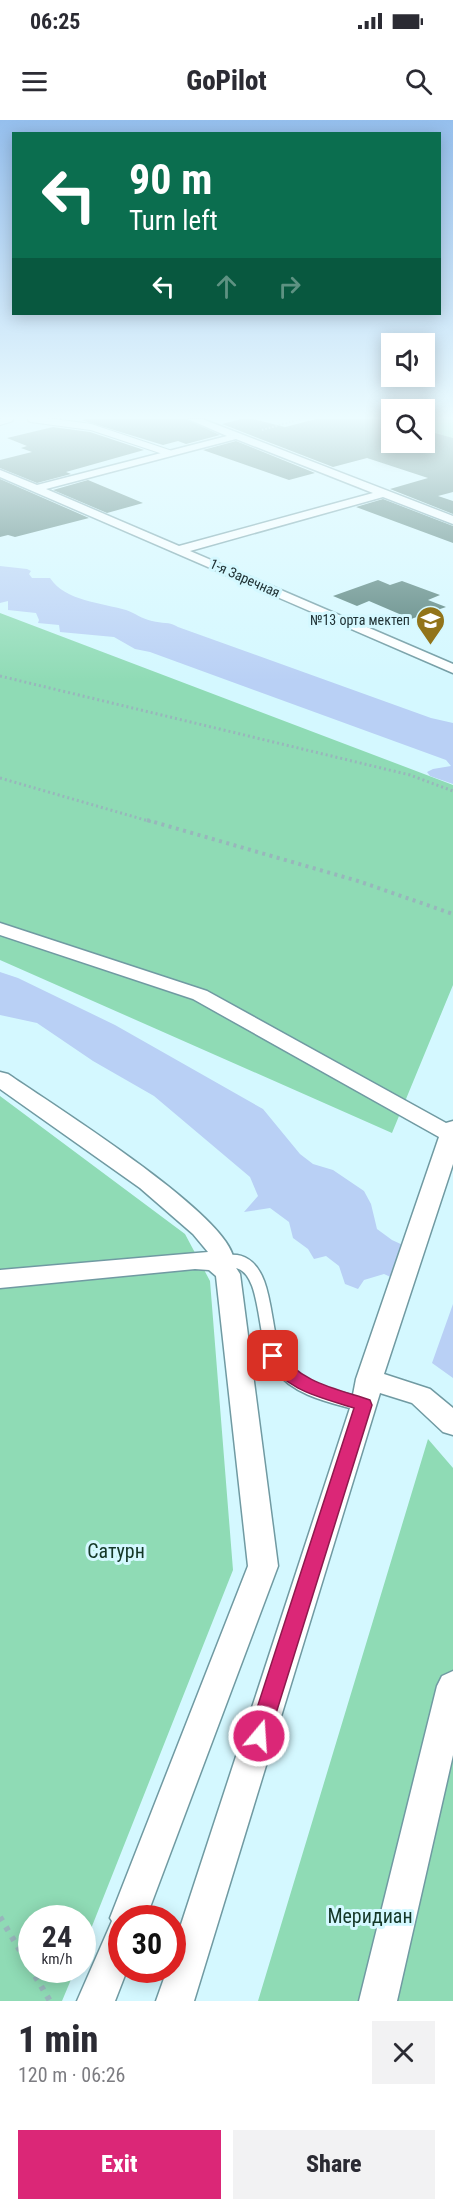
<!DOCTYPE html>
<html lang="en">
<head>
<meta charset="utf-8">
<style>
  body { margin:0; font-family:"Roboto Condensed",sans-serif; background:#f2f2f3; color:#2b2b33; height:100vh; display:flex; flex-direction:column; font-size:22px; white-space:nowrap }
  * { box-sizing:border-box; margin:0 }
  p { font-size:20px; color:#7c7c81 }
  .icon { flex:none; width:33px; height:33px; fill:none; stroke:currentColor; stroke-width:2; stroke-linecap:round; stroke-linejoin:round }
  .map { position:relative; height:1881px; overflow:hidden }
  .side { display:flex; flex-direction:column; background:#fff; flex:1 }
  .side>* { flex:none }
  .guide { position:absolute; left:12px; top:12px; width:429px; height:183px; border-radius:0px; box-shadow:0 3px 15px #0003; background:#0b6e4f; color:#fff; overflow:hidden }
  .tools { position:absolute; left:381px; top:213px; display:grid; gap:12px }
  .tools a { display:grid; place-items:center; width:54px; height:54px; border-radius:0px; background:#fff; box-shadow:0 3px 15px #0003; font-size:30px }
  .speed { position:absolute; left:18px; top:1785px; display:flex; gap:12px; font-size:30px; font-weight:700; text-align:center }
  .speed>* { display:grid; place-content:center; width:78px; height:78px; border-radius:50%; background:#fff; box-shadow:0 3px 15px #0003; line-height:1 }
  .speed small { font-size:15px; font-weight:400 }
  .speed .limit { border:9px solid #d22; background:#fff; color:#111 }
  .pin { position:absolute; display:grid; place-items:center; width:51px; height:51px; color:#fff; margin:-26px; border-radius:12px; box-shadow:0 3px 9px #0006 }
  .me { position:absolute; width:66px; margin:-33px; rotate:18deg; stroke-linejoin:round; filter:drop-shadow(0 0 4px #0008) }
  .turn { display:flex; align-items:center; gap:21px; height:126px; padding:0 18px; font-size:27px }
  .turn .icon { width:78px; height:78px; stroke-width:2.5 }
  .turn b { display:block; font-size:42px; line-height:51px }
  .lanes { display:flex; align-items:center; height:57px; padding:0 18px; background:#0003; justify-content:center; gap:30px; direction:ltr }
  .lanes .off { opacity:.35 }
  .round { display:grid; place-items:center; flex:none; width:63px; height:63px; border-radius:0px; background:#f2f2f3 }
  .summary { display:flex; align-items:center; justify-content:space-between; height:102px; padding:0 18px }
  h1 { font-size:36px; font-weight:800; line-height:45px }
  .primary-button { display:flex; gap:12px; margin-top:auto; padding:12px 18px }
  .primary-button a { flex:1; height:69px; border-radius:0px; background:#db2777; color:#fff; font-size:24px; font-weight:800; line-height:69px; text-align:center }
  .primary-button a+a { background:#f2f2f3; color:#2b2b33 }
  .status { display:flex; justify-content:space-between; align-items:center; height:42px; padding:0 30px; background:#fff; direction:ltr }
  .status svg { height:16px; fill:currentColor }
  header { display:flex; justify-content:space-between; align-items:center; height:78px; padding:0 18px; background:#fff; font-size:27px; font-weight:800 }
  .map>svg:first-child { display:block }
  .green { fill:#8fdbb5 }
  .water { fill:#b9d0f5 }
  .building { fill:#517c76 }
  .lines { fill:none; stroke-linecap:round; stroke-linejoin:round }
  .lane-far1-casing { stroke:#709aa2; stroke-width:8 }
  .lane-casing { stroke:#709aa2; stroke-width:16 }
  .street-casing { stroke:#709aa2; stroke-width:3 }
  .path-far3 { stroke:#98b6bb; stroke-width:2; stroke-dasharray:1.5 2; stroke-linecap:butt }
  .path-far2 { stroke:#98b6bb; stroke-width:3; stroke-dasharray:2 3; stroke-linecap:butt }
  .path-far1 { stroke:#98b6bb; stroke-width:4; stroke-dasharray:3 4.5; stroke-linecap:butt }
  .path { stroke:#98b6bb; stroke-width:6; stroke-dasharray:4.5 7; stroke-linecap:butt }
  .lane-far1 { stroke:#fff; stroke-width:6 }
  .lane { stroke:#fff; stroke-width:13 }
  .street { fill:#fff; fill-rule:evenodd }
  .route { fill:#db2777; stroke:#8e194d; stroke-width:1.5 }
  .labels { text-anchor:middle; stroke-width:6; stroke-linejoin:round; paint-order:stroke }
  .far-street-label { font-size:14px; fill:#203235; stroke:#d4f8ff }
  .far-poi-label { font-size:14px; fill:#203235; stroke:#d4f8ff; text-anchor:end }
  .near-park-label { font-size:20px; fill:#143727; stroke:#d4f8ff }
</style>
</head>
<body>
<div class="status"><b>06:25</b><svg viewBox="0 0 49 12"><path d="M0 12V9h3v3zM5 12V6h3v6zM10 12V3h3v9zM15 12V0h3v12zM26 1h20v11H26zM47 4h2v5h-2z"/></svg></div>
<header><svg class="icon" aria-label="menu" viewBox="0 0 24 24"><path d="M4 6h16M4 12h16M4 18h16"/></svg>GoPilot<svg class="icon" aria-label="search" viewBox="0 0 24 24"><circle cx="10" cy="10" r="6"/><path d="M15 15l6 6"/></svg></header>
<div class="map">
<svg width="453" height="1881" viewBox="0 0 453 1881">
  <rect width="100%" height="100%" fill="#d4f8ff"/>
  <path class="green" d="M425,299H453V334L424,322Z
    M0,493L453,665V865L392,1013L0,840Z
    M0,976L185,1114L210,1161L233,1450L83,1829L82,1798H32V1850H75L62,1881H0Z
    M428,1319L453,1348V1881H258Z"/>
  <path class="water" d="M0,446L27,449L31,451L29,454L32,458H50C65,481 102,483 126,490C135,493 142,499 152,501C162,504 169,501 178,507L431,598L453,603V664L430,656L427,652L433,649L451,646L446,640L150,532L135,529L114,517L60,512L59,505L38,503L39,500L36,493L8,490V481L0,483Z
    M0,852L18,858L115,905L263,989L300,1034L313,1044L333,1050L364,1071L371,1084L377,1109L392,1120L405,1126L395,1159L384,1154L364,1160L358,1169L345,1164L339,1146L326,1136L314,1139L308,1129L293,1118L289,1102L270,1088L244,1092L258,1076L250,1057L154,976L93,941L37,903L0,895Z
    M453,1184V1258L432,1243Z"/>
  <path class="building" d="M87,299H186L220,315L186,324L178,321L163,325L81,300Z
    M241,299H253L285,307L316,299H392V322H424V310L453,318V372L438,376L453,381V394L390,369L428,358L367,338L333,347L222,304Z
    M53,307L90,312L144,330L66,352L71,354L37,363L0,348V340L32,332L21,328L27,326L7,318Z
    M236,321L315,353L289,360L203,330Z
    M0,359L89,398L15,417L8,415L0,417Z
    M88,360L143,383L107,393L53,370Z
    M383,379L453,406V423L356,387Z
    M378,460L390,465L402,461L440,475L428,480L446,487L411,499L369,481L357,486L333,476Z"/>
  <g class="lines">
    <defs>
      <path id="lane-far1" d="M31,299L91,307L169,333
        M0,302L10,299"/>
      <path id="lane" d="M220,1142C225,1142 233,1140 239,1142C271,1152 261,1221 280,1246C298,1271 336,1277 363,1285"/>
      <path id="street" d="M188,299H202L453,396V404L383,377L190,431L453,544V553L0,357V350L37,365L227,316ZM236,319L373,373L179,426L46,369Z
        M0,803L207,871L446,1003L453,1001V1044L384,1254L430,1269L453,1288V1315L443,1312L412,1283L380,1273L194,1881H156L167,1850H172V1832L351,1285L356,1259L439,1017L193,879L0,815Z
        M0,952L8,954C53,985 221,1090 233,1136L231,1140L240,1154L278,1446L146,1798H122V1850H127L115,1881H77L112,1801L110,1798L248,1446L216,1156L209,1150L195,1149L0,1168V1150L208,1132L193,1114L140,1068L0,969Z
        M453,1551V1635L397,1881H359L437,1566L442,1556Z"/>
    </defs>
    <use href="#lane-far1" class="lane-far1-casing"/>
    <use href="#lane" class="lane-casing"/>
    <use href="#street" class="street-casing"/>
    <path class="path-far3" d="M424,308L442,313
      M262,310L301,299"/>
    <path class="path-far2" d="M0,556L410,655L453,671
      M0,658L152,702"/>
    <path class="path-far1" d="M147,700L358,761L453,794"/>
    <path class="path" d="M0,1797L50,1881"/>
    <use href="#lane-far1" class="lane-far1"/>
    <use href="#lane" class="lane"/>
    <use href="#street" class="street"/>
  </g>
  <linearGradient id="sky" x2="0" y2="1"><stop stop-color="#95bfed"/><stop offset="0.53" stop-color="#ecfcff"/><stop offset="1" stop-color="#ecfcff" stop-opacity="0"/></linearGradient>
  <rect width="453" height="562" fill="url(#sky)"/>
  <path class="route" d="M273,1229L279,1231C298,1262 337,1269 370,1280L372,1285L269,1616L266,1623L259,1626L251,1623L248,1616L354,1288C319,1277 283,1270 265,1236L267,1231Z"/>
  <defs>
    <symbol id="school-pin" viewBox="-11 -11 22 30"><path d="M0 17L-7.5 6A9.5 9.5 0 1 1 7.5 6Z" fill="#92741a" stroke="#d4f8ff"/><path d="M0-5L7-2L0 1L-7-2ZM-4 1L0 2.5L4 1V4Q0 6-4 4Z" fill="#fff"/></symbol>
  </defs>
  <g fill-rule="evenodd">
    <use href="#school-pin" x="414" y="484" width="33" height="45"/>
  </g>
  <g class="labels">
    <g class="far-street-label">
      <text transform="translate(245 458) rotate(24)" y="5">1-я Заречная</text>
    </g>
    <g class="far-poi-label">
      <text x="410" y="505">№13 орта мектеп</text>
    </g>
    <g class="near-park-label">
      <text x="116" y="1438">Сатурн</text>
      <text x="370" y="1803">Меридиан</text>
    </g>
  </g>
</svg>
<div class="tools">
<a><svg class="icon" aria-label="sound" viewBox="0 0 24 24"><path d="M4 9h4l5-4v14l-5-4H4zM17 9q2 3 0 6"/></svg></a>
<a><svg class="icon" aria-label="search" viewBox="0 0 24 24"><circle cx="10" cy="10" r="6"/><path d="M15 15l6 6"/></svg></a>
</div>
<div class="speed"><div>24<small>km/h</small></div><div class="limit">30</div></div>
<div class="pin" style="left:273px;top:1236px;background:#d93025"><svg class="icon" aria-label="arrive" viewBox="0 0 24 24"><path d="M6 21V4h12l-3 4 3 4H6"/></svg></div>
<svg class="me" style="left:259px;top:1616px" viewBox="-20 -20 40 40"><circle r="17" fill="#db2777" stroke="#fff" stroke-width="3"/><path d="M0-11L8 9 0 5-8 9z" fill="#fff"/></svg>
<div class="guide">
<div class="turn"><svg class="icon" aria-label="left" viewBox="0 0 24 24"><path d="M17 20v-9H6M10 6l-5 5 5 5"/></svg><div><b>90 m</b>Turn left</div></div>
<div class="lanes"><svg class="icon" aria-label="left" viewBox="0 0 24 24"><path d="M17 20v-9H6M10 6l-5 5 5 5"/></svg><svg class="icon off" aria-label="ahead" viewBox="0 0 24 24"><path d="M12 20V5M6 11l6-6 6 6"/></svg><svg class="icon off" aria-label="right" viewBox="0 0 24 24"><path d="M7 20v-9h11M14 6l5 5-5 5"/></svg></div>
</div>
</div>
<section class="side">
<div class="summary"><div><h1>1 min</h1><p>120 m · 06:26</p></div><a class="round"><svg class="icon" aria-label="close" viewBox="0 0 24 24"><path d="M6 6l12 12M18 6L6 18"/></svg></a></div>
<div class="primary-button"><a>Exit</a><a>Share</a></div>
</section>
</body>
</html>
